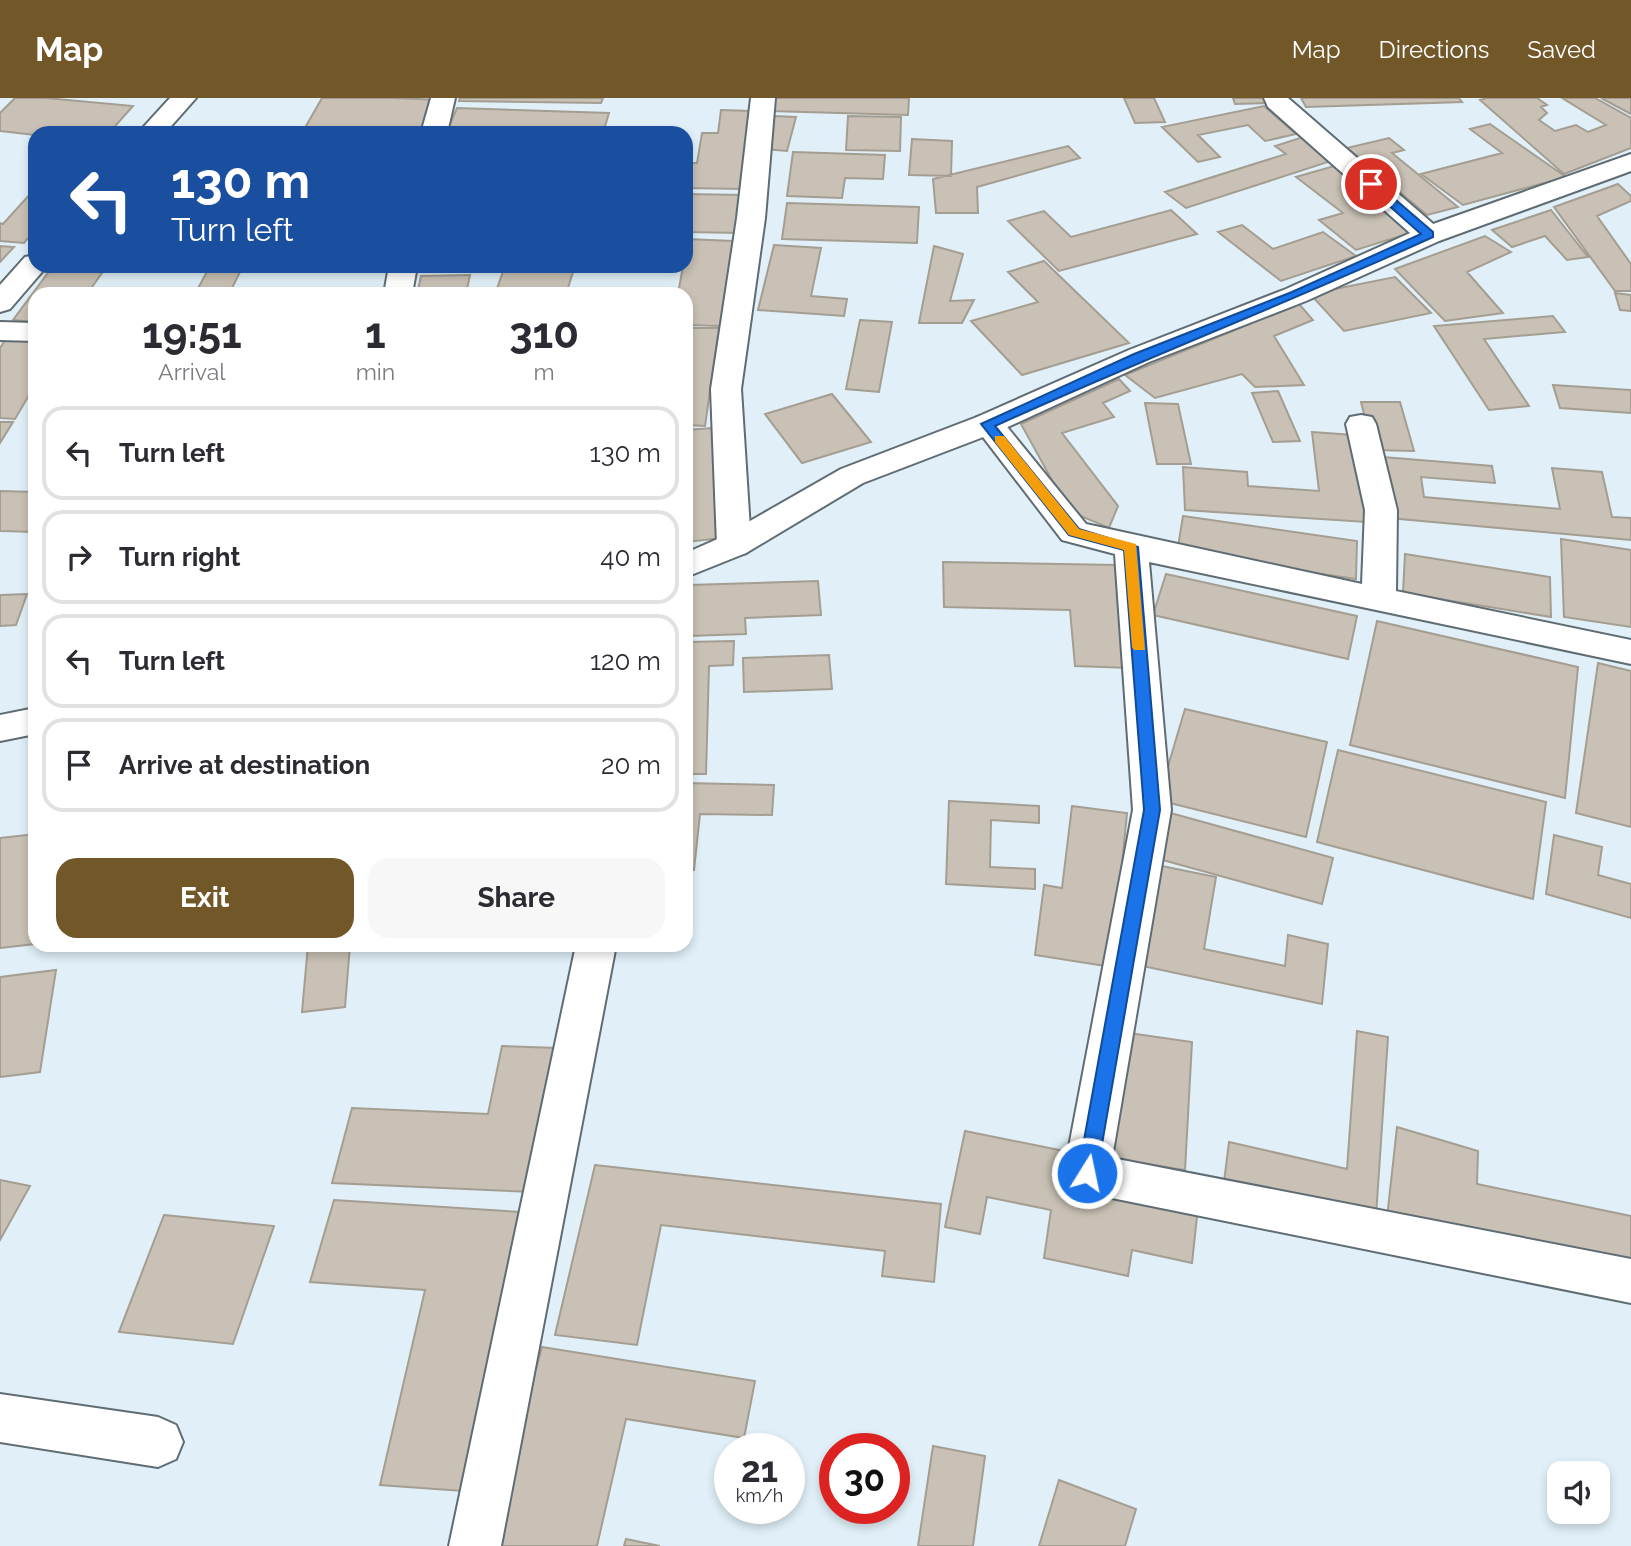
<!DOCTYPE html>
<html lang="en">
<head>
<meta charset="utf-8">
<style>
  body { margin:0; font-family:Raleway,sans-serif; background:#f7f7f7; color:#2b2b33; height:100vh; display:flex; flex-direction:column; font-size:26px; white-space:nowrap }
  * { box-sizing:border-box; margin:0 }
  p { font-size:23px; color:#7c7c81 }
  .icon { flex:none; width:38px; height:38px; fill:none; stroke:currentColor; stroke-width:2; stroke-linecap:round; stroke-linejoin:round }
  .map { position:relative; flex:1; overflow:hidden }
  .sheet { position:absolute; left:28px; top:189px; width:665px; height:665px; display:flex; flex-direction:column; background:#fff; border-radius:21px; box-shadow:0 4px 10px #0003 }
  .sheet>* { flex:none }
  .guide { position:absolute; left:28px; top:28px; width:665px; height:147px; border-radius:21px; box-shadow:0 4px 10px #0003; background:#1a4fa0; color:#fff; overflow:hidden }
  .controls { position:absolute; left:1547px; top:1363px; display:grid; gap:14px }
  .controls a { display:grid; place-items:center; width:63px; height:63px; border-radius:14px; background:#fff; box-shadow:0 4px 10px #0003; font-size:35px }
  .speed { position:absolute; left:714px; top:1335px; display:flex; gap:14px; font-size:35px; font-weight:700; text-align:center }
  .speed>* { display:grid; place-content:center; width:91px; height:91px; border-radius:50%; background:#fff; box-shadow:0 4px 10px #0003; line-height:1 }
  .speed small { font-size:18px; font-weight:400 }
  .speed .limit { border:10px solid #d22; background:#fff; color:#111 }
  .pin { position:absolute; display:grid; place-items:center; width:60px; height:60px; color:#fff; margin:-30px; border:4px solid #fff; border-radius:50%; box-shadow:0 2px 7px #0007 }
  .me { position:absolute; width:77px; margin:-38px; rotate:10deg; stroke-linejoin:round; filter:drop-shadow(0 0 5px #0008) }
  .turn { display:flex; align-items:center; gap:24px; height:147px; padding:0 28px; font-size:32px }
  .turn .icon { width:91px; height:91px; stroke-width:2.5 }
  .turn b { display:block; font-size:49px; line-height:60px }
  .eta { display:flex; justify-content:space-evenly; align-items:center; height:119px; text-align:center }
  .eta b { font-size:42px; font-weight:700; line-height:49px }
  .action { display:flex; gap:14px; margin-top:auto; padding:14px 28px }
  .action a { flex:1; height:80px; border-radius:21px; background:#725729; color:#fff; font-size:28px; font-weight:700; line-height:80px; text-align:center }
  .action a+a { background:#f7f7f7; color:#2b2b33 }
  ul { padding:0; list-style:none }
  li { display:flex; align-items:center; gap:21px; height:94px; margin:0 14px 10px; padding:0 14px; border:4px solid #e1e1e2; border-radius:21px }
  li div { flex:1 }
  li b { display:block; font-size:26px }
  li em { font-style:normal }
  header { display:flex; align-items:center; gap:42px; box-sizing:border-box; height:98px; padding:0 35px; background:#725729; color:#fff }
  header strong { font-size:33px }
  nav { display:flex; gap:38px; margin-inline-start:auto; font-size:24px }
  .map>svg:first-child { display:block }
  .building { fill:#c9c1b5; stroke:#a49d91; stroke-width:2 }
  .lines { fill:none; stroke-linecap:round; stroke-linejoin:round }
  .street-casing { stroke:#5f6c73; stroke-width:4 }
  .secondary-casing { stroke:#5f6c73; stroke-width:4 }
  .street { fill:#fff; fill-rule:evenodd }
  .secondary { fill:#fff; fill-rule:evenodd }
  .route { fill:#1a73e8; stroke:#114b97; stroke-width:2 }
  .slow { fill:#f59e0b }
</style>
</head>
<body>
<header>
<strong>Map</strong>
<nav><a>Map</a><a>Directions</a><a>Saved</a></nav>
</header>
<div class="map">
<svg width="1631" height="1448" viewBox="0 0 1631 1448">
  <rect width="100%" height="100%" fill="#e1f0f8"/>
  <path class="building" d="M15,0H46L133,8L109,35L35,37L0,33V15Z
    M322,0H393L441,2L425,35H302Z
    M460,0H603L601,5L459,3Z
    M772,0H909L908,17L770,13Z
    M1124,0H1154L1165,24L1135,25Z
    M1233,0H1267L1270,5L1235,6Z
    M1301,0H1459L1462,4L1306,9Z
    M1487,0H1537L1547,7L1541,9L1547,15L1539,22L1555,33L1576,27L1588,34L1606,27L1562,0H1595L1631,20V50L1564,76L1480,2Z
    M1601,0H1631V16Z
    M1264,8L1296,36L1265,43L1248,27L1198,37L1220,59L1198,64L1162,29Z
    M457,10L609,15L603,35H446Z
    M721,12L751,13L742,91L686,90V65H697L702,35H718Z
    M774,18L796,19L787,53L764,51Z
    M848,18L901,19L900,53L846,52Z
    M1490,26L1566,79L1463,107L1421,76L1502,55L1470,31Z
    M1303,39L1337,61L1186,110L1165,94L1286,56L1275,48Z
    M1389,40L1404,52L1392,55L1458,109L1427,117L1347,50Z
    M912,41L952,43L951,78L909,77Z
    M1068,48L1080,60L977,89L978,115H936L933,81Z
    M793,54L885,57L883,81L845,80L842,100L787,98Z
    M1334,68L1420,132L1356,152L1319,122L1343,115L1296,79Z
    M1618,86L1631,98V103L1597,118L1631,166V193H1615L1554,109Z
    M30,96L35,97V132L24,145L0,143V125L3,126Z
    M686,96L744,97L739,135L686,134Z
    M787,105L919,109L917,145L782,141Z
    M1171,112L1197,136L1059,173L1008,123L1044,113L1071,139Z
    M1551,112L1588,159L1567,162L1545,138L1512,149L1492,132Z
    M1242,127L1273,151L1323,134L1356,158L1281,183L1218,134Z
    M1485,138L1511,154L1467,174L1503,215L1445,223L1395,171Z
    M686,141L733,143L720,228L686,227V196H678L683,168H686Z
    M774,147L821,150L811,198L847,201L844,218L758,212Z
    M0,148L14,149L0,164Z
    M934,148L963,156L950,203L974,202L962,225H919Z
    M1044,163L1129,245L1022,277L971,223L1038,204L1008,174Z
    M53,168H107L87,196H35V224L13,222Z
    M210,168H243L229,196H195Z
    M505,168H575L566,196H495Z
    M470,177L466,196H417L421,178Z
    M1395,179L1431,215L1344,233L1310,196Z
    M1615,195L1631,197V213L1620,212Z
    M1299,206L1313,222L1274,238L1304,287L1255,289L1242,276L1155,300L1125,277Z
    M1553,218L1565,234L1484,241L1529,308L1489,312L1434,228Z
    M860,222L892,224L879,294L846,291Z
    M686,230H719L705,328L686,327Z
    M7,239L35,240V287L15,321L0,320V250Z
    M1119,281L1130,293L1103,305L1114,319L1062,335L1118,408L1109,430L1069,413L1021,326Z
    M1553,287L1631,292V315L1560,310Z
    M1278,293L1300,343L1273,344L1252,295Z
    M832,296L871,344L802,365L765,316Z
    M1361,304H1400L1414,353L1373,352Z
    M1145,305L1178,306L1191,366H1157Z
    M0,324H13L0,345Z
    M712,330L731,439L686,444V332Z
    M1312,334L1353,337L1366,424L1185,412L1183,369L1247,374L1248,388L1319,393Z
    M1383,359L1492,368L1495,385L1421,379L1424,399L1560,411L1552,370L1602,374L1612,419L1631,420V442L1389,420Z
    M0,393L35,394V434L0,433Z
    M1183,418L1357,443L1356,481L1177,455Z
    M1561,441L1631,452V529L1564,519Z
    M1405,456L1550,479L1551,519L1403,495Z
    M943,464L1118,467L1130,570L1075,568L1070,512L944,509Z
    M1166,476L1357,518L1348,561L1153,517Z
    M818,483L821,517L745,520L746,536L689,538V487Z
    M27,496L16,527L0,528V497Z
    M1377,523L1578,569L1565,700L1350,647Z
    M734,543L733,567L709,568L706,676H686V544Z
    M829,557L832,591L744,594L743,560Z
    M1598,565L1631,573V729L1576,715Z
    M1185,611L1327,644L1306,739L1158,702Z
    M1338,652L1546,704L1533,801L1317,744Z
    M686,685L774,687L772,717L700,716L694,772H686Z
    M949,703L1039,708V725L991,722L990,769L1035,771V791L946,786Z
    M1072,708L1127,715L1112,869L1035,857L1044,787L1062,790Z
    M1167,714L1333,760L1322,806L1152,759Z
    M35,736V846L0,850V740Z
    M1554,737L1602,749L1598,777L1631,786V820L1546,796Z
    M1152,766L1216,779L1204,851L1285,868L1288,837L1328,846L1322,906L1133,866Z
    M308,847H350L345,909L302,914Z
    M56,872L40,974L0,979V879Z
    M1357,933L1388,939L1376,1118L1224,1084L1229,1044L1347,1071Z
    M1122,934L1192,944L1185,1072L1112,1061Z
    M502,948L557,950L532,1094L332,1085L352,1010L488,1016Z
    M1397,1029L1478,1053L1477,1086L1631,1118V1167L1387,1120Z
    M965,1033L1074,1055L1198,1109L1192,1165L1132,1152L1128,1178L1044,1160L1051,1112L987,1099L980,1136L945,1129Z
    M595,1067L941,1106L934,1184L882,1178L885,1153L661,1127L637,1247L555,1237Z
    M0,1082L30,1088L0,1142Z
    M334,1102L520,1114L463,1393L380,1387L425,1192L310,1184Z
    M164,1117L274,1128L233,1246L119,1234Z
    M542,1249L755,1283L744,1340L626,1321L597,1448H487Z
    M933,1348L985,1358L973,1448H918Z
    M1059,1382L1136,1411L1125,1448H1039Z
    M626,1441L660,1448H624Z"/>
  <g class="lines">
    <defs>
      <path id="street" d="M170,0H196L165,35H138Z
        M431,0H455L447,35H421Z
        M751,0H775L765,120L741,291L751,447L746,455L734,458L722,455L717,447L711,291L737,120Z
        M1264,0H1288L1439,131L1443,137L1439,143H1419L1268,9Z
        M35,157V168H47L10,211L0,214V187L25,159Z
        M389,168H417L412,196H384Z
        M0,224L35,225V243L0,242Z
        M988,317L999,319L1086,426L1362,486L1365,412L1346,326L1350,319L1361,317L1372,319L1376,326L1397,412L1396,493L1631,542V566L1149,464L1171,712L1112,1060L1631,1161V1205L1087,1095L1071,1089L1064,1075L1133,712L1115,456L1062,442L973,326L977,319Z
        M576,847H616L501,1448H449Z
        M0,1296L158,1319L176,1327L183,1344L176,1361L158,1369L0,1344Z"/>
      <path id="secondary" d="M1631,56V73L1439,143L1306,203L1149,264L999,333L863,385L746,455L686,479V455L722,439L841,371L977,319L1129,252L1286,191L1419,131Z
        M35,610V636L0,643V617Z"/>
    </defs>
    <use href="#street" class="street-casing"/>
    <use href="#secondary" class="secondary-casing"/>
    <use href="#street" class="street"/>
    <use href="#secondary" class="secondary"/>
  </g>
  <path class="route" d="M1367,84H1375L1433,134V139C1288,205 1140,262 995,328L1079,431L1138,449L1160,712L1097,1075L1094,1081L1087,1083L1081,1081L1078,1075L1144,712L1124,452L1069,437L981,326L1134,256L1292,194L1421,136L1367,88Z"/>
  <path class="slow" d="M995,338H1004L1079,431L1136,446L1145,552H1134L1132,549L1124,452L1069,437L995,344Z"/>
</svg>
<div class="controls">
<a><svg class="icon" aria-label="sound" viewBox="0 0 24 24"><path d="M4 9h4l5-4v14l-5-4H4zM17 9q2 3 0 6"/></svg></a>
</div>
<div class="speed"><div>21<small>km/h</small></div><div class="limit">30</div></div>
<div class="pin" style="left:1371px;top:86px;background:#d93025"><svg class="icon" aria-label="arrive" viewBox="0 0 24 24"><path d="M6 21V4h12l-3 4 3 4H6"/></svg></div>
<svg class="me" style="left:1087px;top:1075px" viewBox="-20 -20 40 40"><circle r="17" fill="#1a73e8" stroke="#fff" stroke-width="3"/><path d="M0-11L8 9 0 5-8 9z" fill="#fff"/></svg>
<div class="guide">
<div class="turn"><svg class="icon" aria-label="left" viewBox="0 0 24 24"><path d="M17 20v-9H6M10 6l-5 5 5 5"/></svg><div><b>130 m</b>Turn left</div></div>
</div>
<section class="sheet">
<div class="eta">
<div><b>19:51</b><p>Arrival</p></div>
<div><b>1</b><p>min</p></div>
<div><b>310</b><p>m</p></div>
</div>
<ul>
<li><svg class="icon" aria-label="left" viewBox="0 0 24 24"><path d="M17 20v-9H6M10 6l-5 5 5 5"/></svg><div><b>Turn left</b></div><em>130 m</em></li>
<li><svg class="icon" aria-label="right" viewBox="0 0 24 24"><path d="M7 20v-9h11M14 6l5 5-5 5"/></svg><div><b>Turn right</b></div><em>40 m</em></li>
<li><svg class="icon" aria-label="left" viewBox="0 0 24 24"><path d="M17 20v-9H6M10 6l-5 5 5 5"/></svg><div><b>Turn left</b></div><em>120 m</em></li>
<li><svg class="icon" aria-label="arrive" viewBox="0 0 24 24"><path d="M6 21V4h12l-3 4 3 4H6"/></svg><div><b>Arrive at destination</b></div><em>20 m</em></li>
</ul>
<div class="action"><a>Exit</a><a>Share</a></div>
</section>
</div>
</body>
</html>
